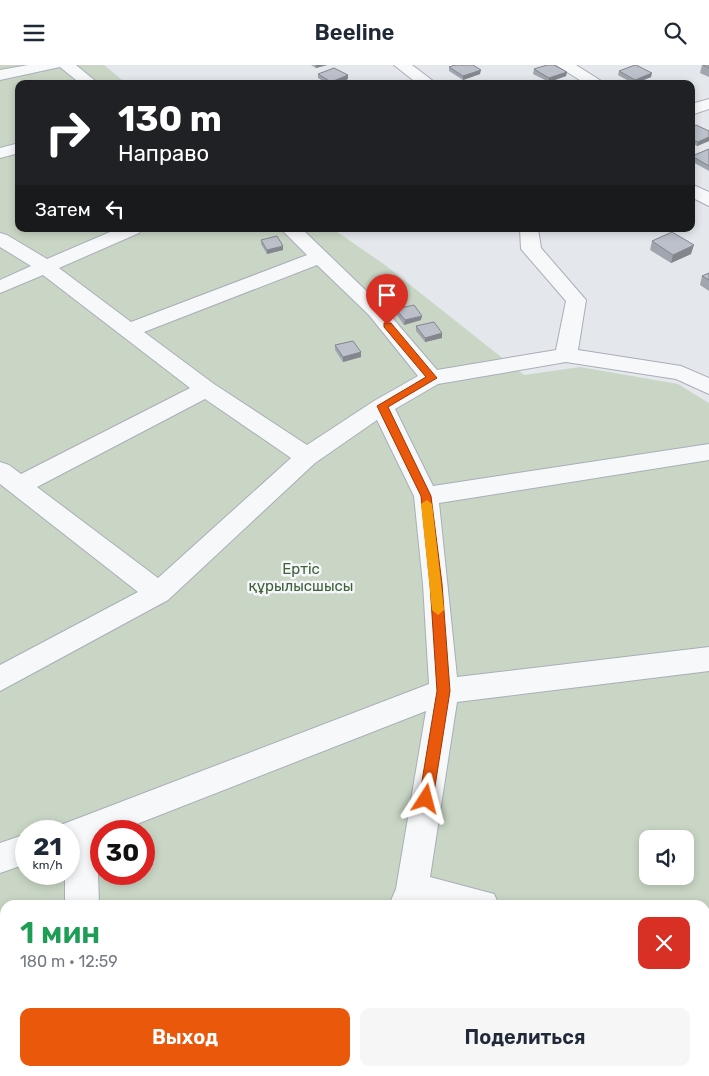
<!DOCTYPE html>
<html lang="ru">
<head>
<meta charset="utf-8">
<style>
  body { margin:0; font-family:Rubik,sans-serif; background:#f6f6f7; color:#1f2937; height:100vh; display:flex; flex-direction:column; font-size:19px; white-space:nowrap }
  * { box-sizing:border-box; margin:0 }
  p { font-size:16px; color:#747a83 }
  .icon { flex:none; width:28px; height:28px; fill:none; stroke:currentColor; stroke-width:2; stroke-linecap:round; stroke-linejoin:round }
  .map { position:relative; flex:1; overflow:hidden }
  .details { position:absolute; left:0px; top:835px; width:710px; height:176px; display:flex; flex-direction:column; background:#fff; border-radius:15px 15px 0 0; box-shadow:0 2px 8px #0003 }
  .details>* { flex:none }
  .guide { position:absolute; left:15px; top:15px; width:680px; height:152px; border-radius:10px; box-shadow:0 2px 8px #0003; background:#202124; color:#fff; overflow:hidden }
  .buttons { position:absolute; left:639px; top:765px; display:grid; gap:10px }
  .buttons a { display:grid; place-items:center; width:55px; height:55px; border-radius:10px; background:#fff; box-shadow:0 2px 8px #0003; font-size:25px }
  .speed { position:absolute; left:15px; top:755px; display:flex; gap:10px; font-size:25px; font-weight:700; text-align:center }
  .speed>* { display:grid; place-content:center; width:65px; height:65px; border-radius:50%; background:#fff; box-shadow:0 2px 8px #0003; line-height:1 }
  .speed small { font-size:12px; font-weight:400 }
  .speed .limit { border:8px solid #d22; background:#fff; color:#111 }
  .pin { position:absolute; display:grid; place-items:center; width:42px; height:42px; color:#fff; margin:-51px -21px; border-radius:50% 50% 50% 0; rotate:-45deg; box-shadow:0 0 5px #0007 }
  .pin .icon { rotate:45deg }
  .me { position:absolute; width:55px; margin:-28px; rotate:9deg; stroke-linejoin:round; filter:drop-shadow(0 0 4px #0008) }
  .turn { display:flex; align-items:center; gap:18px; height:105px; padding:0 20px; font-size:22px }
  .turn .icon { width:65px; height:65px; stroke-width:2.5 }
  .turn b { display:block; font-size:35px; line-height:42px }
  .then { display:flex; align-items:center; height:48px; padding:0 20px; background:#0003; gap:10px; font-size:19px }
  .round { display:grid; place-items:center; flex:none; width:52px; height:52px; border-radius:10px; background:#f6f6f7 }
  .headline { display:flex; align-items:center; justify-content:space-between; height:85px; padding:0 20px }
  h1 { font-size:30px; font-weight:600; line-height:38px; color:#1e9e55 }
  .primary-button { display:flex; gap:10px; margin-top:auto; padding:10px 20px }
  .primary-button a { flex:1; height:58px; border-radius:10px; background:#ea580c; color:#fff; font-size:20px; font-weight:600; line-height:58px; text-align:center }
  .primary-button a+a { background:#f6f6f7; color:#1f2937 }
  header { display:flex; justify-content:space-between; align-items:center; height:65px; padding:0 20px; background:#fff; font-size:22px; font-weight:600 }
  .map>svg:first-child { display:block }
  .green { fill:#c9d6c5; fill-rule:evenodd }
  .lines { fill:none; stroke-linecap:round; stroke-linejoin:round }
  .minor-casing { stroke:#a9aeb7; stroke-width:2 }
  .minor { fill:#f7f8fa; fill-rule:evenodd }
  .wall { fill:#a1a5ae }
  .shaded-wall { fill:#83868d }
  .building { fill:#bbc0ca; stroke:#83868d }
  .route { fill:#ea580c; stroke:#983908 }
  .slow { fill:#f59e0b }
  .labels { text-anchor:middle; stroke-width:5; stroke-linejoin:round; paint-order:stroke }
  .park-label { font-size:15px; fill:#3f6138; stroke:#f4f6f9 }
</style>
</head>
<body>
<header><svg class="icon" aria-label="menu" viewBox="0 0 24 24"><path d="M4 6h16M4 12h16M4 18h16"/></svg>Beeline<svg class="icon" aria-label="search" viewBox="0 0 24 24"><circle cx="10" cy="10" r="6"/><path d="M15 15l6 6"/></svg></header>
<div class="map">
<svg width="709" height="1011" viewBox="0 0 709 1011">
  <rect width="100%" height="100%" fill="#e4e7ec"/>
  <path class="green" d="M0,0H104L127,19H19V164H333L385,200L524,310L580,302L678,319L709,338V1011H0ZM26,766H69V809H26ZM101,766H144V809H101ZM648,774H685V811H648ZM5,840H705V1006H5Z"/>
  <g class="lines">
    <defs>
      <path id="minor" d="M28,0H76L99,19H81L60,2L0,15V5Z
        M394,0H412L437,19H418Z
        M556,0H576L606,19H586Z
        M709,34V44L691,50V39Z
        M19,78V88L0,93V83Z
        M691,119L709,127V141L691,132Z
        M117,164H142L139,168L59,203L131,257L307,190L281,164H302L383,242L437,305L556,285L566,236L521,184L520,164H538L541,183L586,235L578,285L681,301L709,313V329L676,314L566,297L438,319L395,344L433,421L709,379V395L439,438L457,612L709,582V606L457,637L430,812L494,829L499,840H389L396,824L426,646L119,766H101V773L97,775L99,840H65V809H69V766H55L58,761L429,619L423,519L414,431L377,355L315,398L168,535L0,626V600L138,527L0,419V397L9,400L21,409L190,323L43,210L0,228V215L31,201L0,182V168L7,170L47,194ZM317,200L369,250L418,311L374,336L307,380L214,319L144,267ZM205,334L291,393L158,513L37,422Z
        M26,769V799L0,808V778Z
        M705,875L709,876V910L705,909Z
        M65,1006H101V1011H65Z
        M335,1006H371L370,1011H334Z
        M571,1006H635L637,1011H573Z"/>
    </defs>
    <use href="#minor" class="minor-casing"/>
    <use href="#minor" class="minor"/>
  </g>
  <path class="wall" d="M311,0H327L316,3Z
    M702,0H709V12L700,8Z
    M449,2L480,9L463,15L449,6Z
    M534,4L567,7L566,11L549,17L533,9Z
    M619,6L651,12L634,19L618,10Z
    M318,9L348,10V14L337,19H328L318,13Z
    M691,62L709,66V76L697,81L691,78Z
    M709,84V106L691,96L692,91Z
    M261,175L283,185L267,189L261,179Z
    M652,176L691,189L671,198L650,185Z
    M709,208V226L700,220L702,211Z
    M377,228L402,235V239L385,244L377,233Z
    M396,244L421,255L404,260L396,249Z
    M416,261L442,273L425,277L416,266Z
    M335,280L361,292L343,297L335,285Z"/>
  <path class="shaded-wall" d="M316,0H327L316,3Z
    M481,5L480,9L463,15V11Z
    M567,7L566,11L549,17V13Z
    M652,8L651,12L634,19L635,15Z
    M348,10V14L337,19H331V17Z
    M709,72V76L697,81L698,77Z
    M694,180L691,189L671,198L673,190Z
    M283,181V185L267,189V185Z
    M402,235V239L385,244V239Z
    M422,251L421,255L404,260L405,255Z
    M442,268V273L425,277V273Z
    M361,287V292L343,297V292Z"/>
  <path class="building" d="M455,0H473L481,5L463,11L449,2Z
    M547,0H554L567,7L549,13L534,4Z
    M635,0H636L652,8L635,15L619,6Z
    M703,0H709V3Z
    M334,3L348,10L331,17L318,9Z
    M355,16L359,19H347Z
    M696,60L709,66V72L698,77L691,74V62Z
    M709,84V101L692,91Z
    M672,167L694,180L673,190L652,176Z
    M277,171L283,181L267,185L261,175Z
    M709,208V215L702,211Z
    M394,224L402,235L385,239L377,228Z
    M414,240L422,251L405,255L396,244Z
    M434,257L442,268L425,273L416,261Z
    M353,276L361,287L343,292L335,280Z"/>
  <path class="route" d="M384,258H391L437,313L388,342L431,431L442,519L450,626L433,734L431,738L426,740L421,738L419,734L437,626L430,519L421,431L377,341L426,312L384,262Z"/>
  <path class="slow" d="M427,435L432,439L444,545L438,550L432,545L421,439Z"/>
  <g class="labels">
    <g class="park-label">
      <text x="301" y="509">Ертіс<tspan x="301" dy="17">құрылысшысы</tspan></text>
    </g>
  </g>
</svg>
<div class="buttons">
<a><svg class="icon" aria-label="sound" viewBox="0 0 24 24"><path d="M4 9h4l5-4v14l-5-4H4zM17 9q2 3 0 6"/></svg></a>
</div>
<div class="speed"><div>21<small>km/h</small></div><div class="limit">30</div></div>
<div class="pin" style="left:387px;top:260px;background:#d93025"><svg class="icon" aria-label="arrive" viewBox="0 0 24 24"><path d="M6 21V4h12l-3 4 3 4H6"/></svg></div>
<svg class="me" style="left:426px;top:734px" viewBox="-20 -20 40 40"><path d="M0-17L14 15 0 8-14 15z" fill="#ea580c" stroke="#fff" stroke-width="4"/></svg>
<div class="guide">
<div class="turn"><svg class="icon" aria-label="right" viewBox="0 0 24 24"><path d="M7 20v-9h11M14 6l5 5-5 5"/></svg><div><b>130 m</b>Направо</div></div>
<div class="then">Затем<svg class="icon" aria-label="left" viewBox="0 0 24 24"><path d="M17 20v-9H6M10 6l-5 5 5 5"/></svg></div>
</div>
<section class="details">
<div class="headline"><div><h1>1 мин</h1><p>180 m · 12:59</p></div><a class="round" style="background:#d93025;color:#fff"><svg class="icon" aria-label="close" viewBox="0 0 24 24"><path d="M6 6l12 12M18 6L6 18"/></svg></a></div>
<div class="primary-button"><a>Выход</a><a>Поделиться</a></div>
</section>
</div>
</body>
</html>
